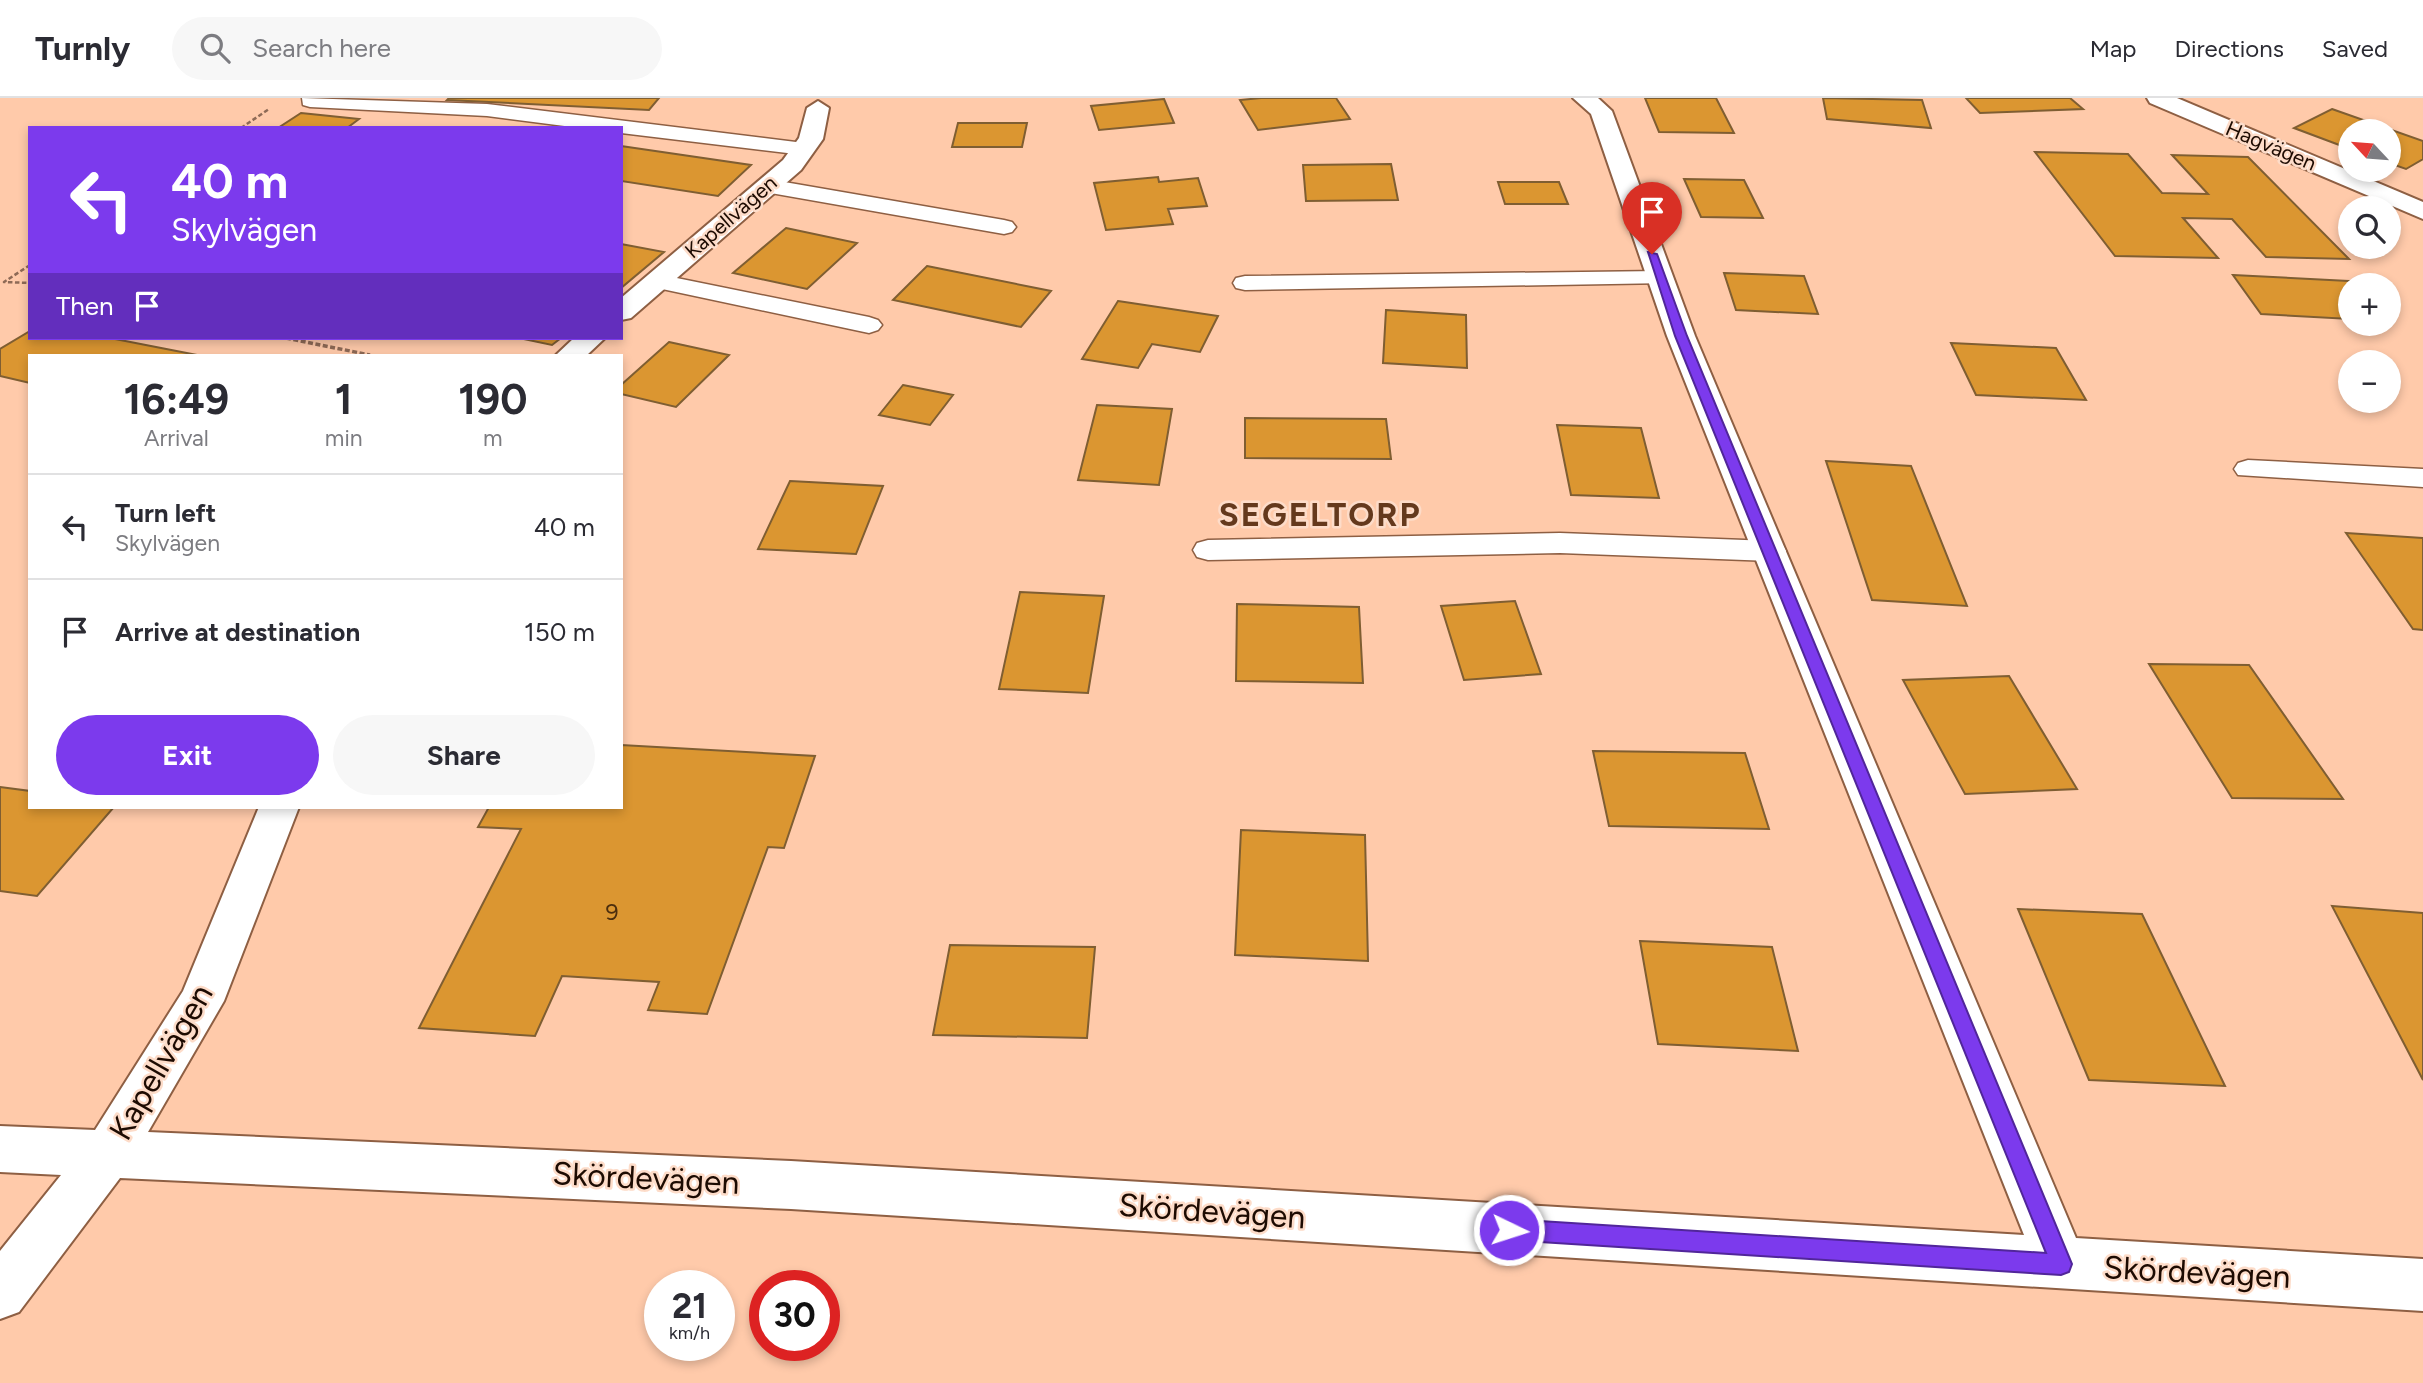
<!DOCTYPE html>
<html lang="en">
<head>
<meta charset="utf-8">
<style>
  body { margin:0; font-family:Figtree,sans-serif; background:#f7f7f7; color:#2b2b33; height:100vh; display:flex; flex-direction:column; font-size:26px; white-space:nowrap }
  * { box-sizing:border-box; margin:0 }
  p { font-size:23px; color:#7c7c81 }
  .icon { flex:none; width:38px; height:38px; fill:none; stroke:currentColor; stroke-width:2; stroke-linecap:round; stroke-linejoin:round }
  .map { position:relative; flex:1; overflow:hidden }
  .sheet { position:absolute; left:28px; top:256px; width:595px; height:455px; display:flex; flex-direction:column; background:#fff; border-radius:0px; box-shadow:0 4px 10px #0003 }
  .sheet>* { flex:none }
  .banner { position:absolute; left:28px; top:28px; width:595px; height:214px; border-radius:0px; box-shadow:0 4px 10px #0003; background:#7c3aed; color:#fff; overflow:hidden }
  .needle { width:46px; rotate:296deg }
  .controls { position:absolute; left:2338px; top:21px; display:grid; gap:14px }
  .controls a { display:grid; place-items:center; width:63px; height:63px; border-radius:50%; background:#fff; box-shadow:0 4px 10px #0003; font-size:35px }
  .speed { position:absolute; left:644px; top:1172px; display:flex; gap:14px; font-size:35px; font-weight:700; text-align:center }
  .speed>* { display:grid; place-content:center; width:91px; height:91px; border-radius:50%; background:#fff; box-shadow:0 4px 10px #0003; line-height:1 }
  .speed small { font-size:18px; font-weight:400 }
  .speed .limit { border:10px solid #d22; background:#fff; color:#111 }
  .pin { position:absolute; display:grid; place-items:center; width:60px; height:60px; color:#fff; margin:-72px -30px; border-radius:50% 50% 50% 0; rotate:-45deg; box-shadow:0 0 7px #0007 }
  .pin .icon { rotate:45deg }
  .me { position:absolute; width:77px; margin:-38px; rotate:94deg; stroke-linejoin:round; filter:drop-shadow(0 0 5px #0008) }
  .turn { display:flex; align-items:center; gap:24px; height:147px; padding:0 28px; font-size:32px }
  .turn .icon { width:91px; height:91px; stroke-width:2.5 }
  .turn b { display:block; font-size:49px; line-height:60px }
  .then { display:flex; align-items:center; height:66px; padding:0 28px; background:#0003; gap:14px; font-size:26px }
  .eta { display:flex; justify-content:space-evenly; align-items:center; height:119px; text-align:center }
  .eta b { font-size:42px; font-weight:700; line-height:49px }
  .button { display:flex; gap:14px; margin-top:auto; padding:14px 28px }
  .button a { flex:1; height:80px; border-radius:42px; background:#7c3aed; color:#fff; font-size:28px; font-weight:700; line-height:80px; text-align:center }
  .button a+a { background:#f7f7f7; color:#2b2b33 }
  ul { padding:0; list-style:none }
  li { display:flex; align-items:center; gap:21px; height:105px; padding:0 28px; border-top:2px solid #e1e1e2 }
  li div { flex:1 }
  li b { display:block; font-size:26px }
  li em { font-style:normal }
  header { display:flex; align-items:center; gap:42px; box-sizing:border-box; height:98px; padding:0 35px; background:#fff; border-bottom:2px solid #e1e1e2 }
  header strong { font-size:33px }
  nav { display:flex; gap:38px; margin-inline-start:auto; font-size:24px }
  .search { width:490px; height:63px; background:#f7f7f7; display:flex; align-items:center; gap:18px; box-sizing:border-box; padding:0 24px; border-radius:38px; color:#7c7c81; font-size:26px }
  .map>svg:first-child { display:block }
  .building { fill:#db9631; stroke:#7f5e32; stroke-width:2 }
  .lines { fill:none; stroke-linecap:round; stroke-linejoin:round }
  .lane-casing { stroke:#8e5f43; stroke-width:3 }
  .street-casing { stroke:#8e5f43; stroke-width:4 }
  .path-far1 { stroke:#8e6a56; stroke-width:2.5; stroke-dasharray:4.5 2.5; stroke-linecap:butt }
  .path { stroke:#8e6a56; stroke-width:3.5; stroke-dasharray:5 2.5; stroke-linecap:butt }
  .lane { fill:#fff; fill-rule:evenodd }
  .street { fill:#fff; fill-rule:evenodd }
  .route { fill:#7c3aed; stroke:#51269a; stroke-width:2 }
  .labels { text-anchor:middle; stroke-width:5; stroke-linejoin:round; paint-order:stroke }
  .far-street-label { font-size:21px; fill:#1d0b02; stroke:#fddcc9 }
  .number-label { font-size:23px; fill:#4c2e0e }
  .near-street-label { font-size:32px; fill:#1d0b02; stroke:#fddcc9 }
  .district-label { font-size:33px; font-weight:bold; letter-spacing:2px; fill:#64391d; stroke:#fddcc9 }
</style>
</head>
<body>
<header>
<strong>Turnly</strong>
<div class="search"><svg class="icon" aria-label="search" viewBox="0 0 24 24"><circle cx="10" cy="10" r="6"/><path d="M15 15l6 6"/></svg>Search here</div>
<nav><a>Map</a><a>Directions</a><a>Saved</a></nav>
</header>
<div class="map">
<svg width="2423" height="1285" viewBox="0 0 2423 1285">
  <rect width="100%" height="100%" fill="#ffcaaa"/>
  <path class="building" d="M449,0H659L649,12L447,2Z
    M1261,0H1336L1350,21L1258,32L1240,2Z
    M1645,0H1716L1734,35L1659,34Z
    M1823,0L1922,2L1931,30L1827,21Z
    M1966,0H2070L2083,11L1980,15Z
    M1164,1L1174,25L1099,32L1091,8Z
    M2332,11L2423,43V61L2406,71L2389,65V33H2350V51L2294,30Z
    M301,15L359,21L347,30H278Z
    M958,25H1027L1022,49H952Z
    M621,48L751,67L718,98L621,83Z
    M2035,54L2128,56L2162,95L2208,96L2172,57L2248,59L2349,161L2266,159L2232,121L2183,120L2218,160L2115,158Z
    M1391,66L1398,102L1306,103L1303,67Z
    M1158,79L1159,84L1198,80L1207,108L1168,111L1173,126L1106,132L1094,85Z
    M1684,81L1744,82L1763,120L1701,119Z
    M1498,84H1559L1568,106H1505Z
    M786,130L857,145L807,191L733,175Z
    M621,146L664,154L621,190Z
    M927,168L1051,193L1021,229L893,202Z
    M1724,175L1804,178L1818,216L1736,212Z
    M2233,177L2368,184L2370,187H2350V221L2261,216Z
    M1118,203L1218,218L1200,254L1152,246L1138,270L1082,261Z
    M1386,212L1466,217L1467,270L1383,265Z
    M30,233V240H110L197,257H30V285L0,278V251Z
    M519,240H561L552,247Z
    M669,244L729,257L676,309L621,296V287Z
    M1951,245L2056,250L2086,302L1976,297Z
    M903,287L953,297L930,327L879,317Z
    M1097,307L1172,311L1159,387L1078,382Z
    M1245,320L1386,321L1391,361L1245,360Z
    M1557,327L1641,330L1659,400L1571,397Z
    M1826,363L1911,368L1967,508L1872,502Z
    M790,383L883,388L856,456L758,451Z
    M2346,435L2423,440V532L2413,531Z
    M1020,494L1104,498L1088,595L999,591Z
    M1515,503L1541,576L1464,582L1441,508Z
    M1237,506L1359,509L1363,585L1236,583Z
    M2149,566L2249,567L2343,701L2232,700Z
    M2009,578L2077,691L1965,696L1903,582Z
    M621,647L815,658L784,750L768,749L707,916L648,912L659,884L562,878L535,938L419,930L521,731L478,729L489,709H621Z
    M1593,653L1745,655L1769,731L1609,728Z
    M0,689L30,693V709H114L37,798L0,793Z
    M1241,732L1365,737L1368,863L1235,857Z
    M2332,808L2423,815V982Z
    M2018,811L2142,816L2225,988L2089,982Z
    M1640,843L1772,849L1798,953L1658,946Z
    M950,847L1095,849L1087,940L933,937Z"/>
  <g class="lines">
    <defs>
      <path id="lane" d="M302,0L487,6L804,45L815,51L804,57L621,35V30H580L487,18L310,9L303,7Z
        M767,81L1004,122L1012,124L1016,129L1012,134L1004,136L759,93L756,88Z
        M1660,173L1669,175L1672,180L1669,185L1245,192L1236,190L1233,185L1236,180L1245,178Z
        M657,176L869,219L878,222L882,227L878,232L869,235L648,188L645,183L648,178Z
        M2248,362L2423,371V389L2238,377L2234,371L2238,365Z
        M1560,435L1771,443L1782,446L1786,453L1782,460L1771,463L1560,455L1208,462L1197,459L1193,452L1197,445L1208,442Z"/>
      <path id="street" d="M1573,0H1598L1612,13L1695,238L2076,1140L2423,1161V1213L791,1111L120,1080L19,1214L0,1221V1153L61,1077L0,1074V1028L95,1032L183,893L259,709H299L224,903L148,1034L791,1063L2024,1137L1667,238L1591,16Z
        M2147,0H2177L2423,104V121L2150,5Z
        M818,3L829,10L823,41L801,72L631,220L621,222V200L783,62L799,40L807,10Z
        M574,240H605L587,257H556Z"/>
    </defs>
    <use href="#lane" class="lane-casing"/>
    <use href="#street" class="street-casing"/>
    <path class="path-far1" d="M241,30L269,11
      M30,167L4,184L30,185"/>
    <path class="path" d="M286,240L370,257"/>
    <use href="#lane" class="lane"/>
    <use href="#street" class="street"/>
  </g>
  <path class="route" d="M1648,154L1657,156L1687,238L2072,1166L2069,1174L2061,1177L1509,1142L1501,1139L1498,1132L1501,1124L1509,1121L2046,1155L1675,238Z"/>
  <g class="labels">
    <g class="far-street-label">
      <text transform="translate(2271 48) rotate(23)" y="7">Hagvägen</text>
      <text transform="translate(731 119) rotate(-41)" y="7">Kapellvägen</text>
    </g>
    <g class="number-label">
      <text x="612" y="822">9</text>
    </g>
    <g class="near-street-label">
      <text transform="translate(161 964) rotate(-60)" y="11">Kapellvägen</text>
      <text transform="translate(646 1080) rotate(3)" y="11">Skördevägen</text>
      <text transform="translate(1212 1113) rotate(4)" y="11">Skördevägen</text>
      <text transform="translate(2197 1174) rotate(3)" y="11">Skördevägen</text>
    </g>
    <g class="district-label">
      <text x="1320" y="428">SEGELTORP</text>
    </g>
  </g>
</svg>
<div class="controls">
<a><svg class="needle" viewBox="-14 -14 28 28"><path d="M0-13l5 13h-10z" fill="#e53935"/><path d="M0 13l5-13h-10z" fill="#7c7c81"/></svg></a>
<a><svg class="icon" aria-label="search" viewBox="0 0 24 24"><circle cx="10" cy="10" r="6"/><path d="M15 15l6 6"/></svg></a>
<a>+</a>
<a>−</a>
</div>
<div class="speed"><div>21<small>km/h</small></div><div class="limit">30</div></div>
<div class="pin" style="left:1652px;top:156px;background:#d93025"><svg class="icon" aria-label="arrive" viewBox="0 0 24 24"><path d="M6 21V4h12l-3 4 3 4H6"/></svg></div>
<svg class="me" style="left:1509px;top:1132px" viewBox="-20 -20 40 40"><circle r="17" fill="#7c3aed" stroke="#fff" stroke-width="3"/><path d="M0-11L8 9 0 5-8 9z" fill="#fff"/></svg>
<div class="banner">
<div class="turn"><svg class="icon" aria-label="left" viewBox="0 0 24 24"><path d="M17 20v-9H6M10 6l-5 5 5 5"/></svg><div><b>40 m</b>Skylvägen</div></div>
<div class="then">Then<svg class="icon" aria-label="arrive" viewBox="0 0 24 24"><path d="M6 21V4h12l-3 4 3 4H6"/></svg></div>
</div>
<section class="sheet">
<div class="eta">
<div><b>16:49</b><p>Arrival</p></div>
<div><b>1</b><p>min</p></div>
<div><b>190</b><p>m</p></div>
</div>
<ul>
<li><svg class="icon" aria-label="left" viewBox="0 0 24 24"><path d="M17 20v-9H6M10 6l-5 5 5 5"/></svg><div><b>Turn left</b><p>Skylvägen</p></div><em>40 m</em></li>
<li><svg class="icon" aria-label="arrive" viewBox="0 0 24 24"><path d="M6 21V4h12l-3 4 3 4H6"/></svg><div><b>Arrive at destination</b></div><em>150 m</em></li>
</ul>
<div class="button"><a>Exit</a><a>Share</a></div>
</section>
</div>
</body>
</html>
